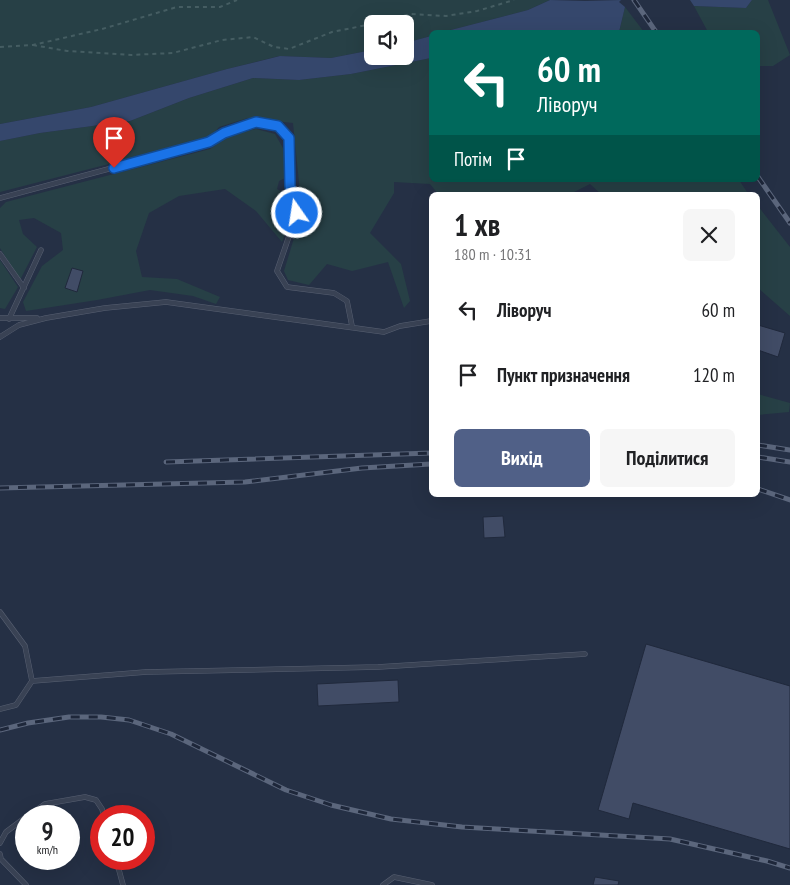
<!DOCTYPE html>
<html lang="uk">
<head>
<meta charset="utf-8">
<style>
  body { margin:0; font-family:"PT Sans Narrow",sans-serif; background:#f6f6f6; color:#202124; height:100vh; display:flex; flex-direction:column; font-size:19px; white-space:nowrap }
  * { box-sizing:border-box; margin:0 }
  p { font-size:16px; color:#757577 }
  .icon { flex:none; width:28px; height:28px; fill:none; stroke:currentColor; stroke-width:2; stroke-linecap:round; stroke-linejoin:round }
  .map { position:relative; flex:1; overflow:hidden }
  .sheet { position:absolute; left:429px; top:192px; width:331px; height:305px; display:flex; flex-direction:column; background:#fff; border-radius:8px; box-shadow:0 5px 20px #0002 }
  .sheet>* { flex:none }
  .banner { position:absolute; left:429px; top:30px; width:331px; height:152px; border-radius:8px; box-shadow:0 5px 20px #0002; background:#00695c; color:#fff; overflow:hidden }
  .fabs { position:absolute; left:364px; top:15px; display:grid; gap:10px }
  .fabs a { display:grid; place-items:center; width:50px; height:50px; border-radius:8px; background:#fff; box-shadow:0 5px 20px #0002; font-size:25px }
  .speed { position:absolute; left:15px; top:805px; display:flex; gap:10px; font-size:25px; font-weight:700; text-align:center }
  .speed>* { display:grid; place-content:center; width:65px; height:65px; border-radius:50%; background:#fff; box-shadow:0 5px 20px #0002; line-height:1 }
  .speed small { font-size:12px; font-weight:400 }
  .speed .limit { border:8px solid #d22; background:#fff; color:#111 }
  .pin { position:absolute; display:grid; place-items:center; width:42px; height:42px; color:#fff; margin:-51px -21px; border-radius:50% 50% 50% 0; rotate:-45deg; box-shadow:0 0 5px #0007 }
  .pin .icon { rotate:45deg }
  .me { position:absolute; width:55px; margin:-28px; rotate:347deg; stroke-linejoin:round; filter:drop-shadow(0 0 4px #0008) }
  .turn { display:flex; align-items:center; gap:18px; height:105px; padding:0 25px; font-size:22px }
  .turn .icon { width:65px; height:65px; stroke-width:2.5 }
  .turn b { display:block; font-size:35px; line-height:42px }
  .then { display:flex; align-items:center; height:48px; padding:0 25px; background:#0003; gap:10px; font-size:19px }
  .round { display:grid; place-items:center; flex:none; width:52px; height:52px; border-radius:8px; background:#f6f6f6 }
  .overview { display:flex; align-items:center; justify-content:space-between; height:85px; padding:0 25px }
  h1 { font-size:30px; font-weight:800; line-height:38px }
  .cta { display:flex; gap:10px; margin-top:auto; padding:10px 25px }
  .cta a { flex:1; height:58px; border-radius:8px; background:#506087; color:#fff; font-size:20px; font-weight:800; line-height:58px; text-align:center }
  .cta a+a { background:#f6f6f6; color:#202124 }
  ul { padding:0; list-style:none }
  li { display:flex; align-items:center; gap:15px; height:65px; padding:0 25px }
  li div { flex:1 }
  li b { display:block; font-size:19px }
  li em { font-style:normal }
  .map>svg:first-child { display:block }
  .green { fill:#274046 }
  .water { fill:#35476c }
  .building { fill:#414c66; stroke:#20293c }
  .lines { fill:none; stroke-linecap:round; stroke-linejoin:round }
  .lane-casing { stroke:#586072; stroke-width:5.5 }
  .path { stroke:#455d62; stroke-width:2; stroke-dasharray:4 4; stroke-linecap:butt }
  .lane { stroke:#394254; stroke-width:4.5 }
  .rail-casing { stroke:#5b667c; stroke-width:5 }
  .rail { stroke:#1e273a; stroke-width:3; stroke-dasharray:9; stroke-linecap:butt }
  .route-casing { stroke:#114b97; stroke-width:12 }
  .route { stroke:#1a73e8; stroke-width:9 }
</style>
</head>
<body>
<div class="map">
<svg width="790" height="885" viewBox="0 0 790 885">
  <rect width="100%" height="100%" fill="#253045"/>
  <path class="green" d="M0,0H550L528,10L443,32H431V36L405,43V24H372V50L331,58L279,56L227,69L91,107L0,124Z
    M752,0H768L790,55L773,66H758V32H708L694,6L746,8Z
    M625,7L644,32H619Z
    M431,58V180H739L749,195H602L590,184L568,195H439L430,184L394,182V193L370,233L401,264L410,301L404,308L388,262L352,271L327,264L309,285L288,280L284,271L302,212L293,123L248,118L219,127L210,138L0,192V141L40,133L130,121L189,98L253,78L299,80L351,74Z
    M256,129L275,134L283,148L287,177L279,181L277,189L284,193L292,216L282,242L256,211L225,189L179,196L149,213L136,251L142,277L177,279L220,297L216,304L193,296L150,290L97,300L26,311L23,302L42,266L63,250L61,233L34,218L19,220L23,234L37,247L20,280L0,248V208L6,202L210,149L227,136Z
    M758,206L790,247V316L758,288Z
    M0,260L18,287L5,309L0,308Z
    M758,394L790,403L789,412L758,415Z"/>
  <path class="water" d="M550,0L585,1L621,0L619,2L625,7L619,32H443L528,10Z
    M690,0H752L746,8L694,6Z
    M431,36V58L351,74L299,80L253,78L189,98L130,121L40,133L0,141V124L91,107L227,69L280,56L331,58L372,50V56H405V43Z"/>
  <path class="building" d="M72,268L83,271L77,292L65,288Z
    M758,325L785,333L778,357L758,350Z
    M503,516L505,537L484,538L483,517Z
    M646,644L790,686V849L633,803L629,819L598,810Z
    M398,680L399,702L318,706L317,684Z
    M595,877L619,881L618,885H593Z"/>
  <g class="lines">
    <defs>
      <path id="lane" d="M0,198L209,142L224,133L256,122L278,126L289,138L290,186L297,213L277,271L287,287L334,293L347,301L352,326
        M0,254L24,288
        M0,318H37
        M9,319L41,250
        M0,337L19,325L46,318L105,308L166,302L384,332L400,326L431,321
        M0,612L25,646L32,681L16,705L0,709
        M32,681L146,672L378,667L585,654
        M28,816L45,804L85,797L96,800L102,809L104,816
        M0,843L6,832L26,817
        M0,854L1,859L26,885
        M116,859L123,885
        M383,885L394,877L432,885"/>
    </defs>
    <use href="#lane" class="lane-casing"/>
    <path class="path" d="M373,24L410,14L446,16L477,11L514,0
      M33,45L67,51L131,55L173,53L222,40L253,37L274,47L289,49L332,32L372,24
      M0,47L33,45L102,29L177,7H220L237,0"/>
    <use href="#lane" class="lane"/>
    <defs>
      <path id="rail" d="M634,0L656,32
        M758,177L790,223
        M758,445L790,450
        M758,457L790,462
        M166,462L431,453
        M0,488L245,482L362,468L431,464
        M758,489L790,500
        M0,730L28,723L69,717H101L129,720L171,734L286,790L331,805L391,819L462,827L670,839L767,861L790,868"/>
    </defs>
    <use href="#rail" class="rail-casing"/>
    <use href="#rail" class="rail"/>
  </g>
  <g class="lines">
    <defs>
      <path id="route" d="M114,168L209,142L224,133L256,122L278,126L289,138L290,186L297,213"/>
    </defs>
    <use href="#route" class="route-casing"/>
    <use href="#route" class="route"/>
  </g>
</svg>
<div class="fabs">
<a><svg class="icon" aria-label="sound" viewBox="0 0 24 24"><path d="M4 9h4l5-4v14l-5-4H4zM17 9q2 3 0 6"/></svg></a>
</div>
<div class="speed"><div>9<small>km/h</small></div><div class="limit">20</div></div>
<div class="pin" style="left:114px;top:168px;background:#d93025"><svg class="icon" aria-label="arrive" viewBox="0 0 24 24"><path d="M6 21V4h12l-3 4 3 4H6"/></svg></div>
<svg class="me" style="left:297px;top:213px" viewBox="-20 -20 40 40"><circle r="17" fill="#1a73e8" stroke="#fff" stroke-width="3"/><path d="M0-11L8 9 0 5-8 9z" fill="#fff"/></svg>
<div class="banner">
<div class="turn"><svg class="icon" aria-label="left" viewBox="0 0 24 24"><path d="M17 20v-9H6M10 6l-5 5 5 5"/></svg><div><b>60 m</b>Ліворуч</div></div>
<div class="then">Потім<svg class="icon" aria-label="arrive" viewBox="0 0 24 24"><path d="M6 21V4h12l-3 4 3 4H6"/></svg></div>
</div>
<section class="sheet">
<div class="overview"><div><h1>1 хв</h1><p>180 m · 10:31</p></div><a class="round"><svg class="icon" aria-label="close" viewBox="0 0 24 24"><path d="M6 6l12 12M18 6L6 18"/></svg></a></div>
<ul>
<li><svg class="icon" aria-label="left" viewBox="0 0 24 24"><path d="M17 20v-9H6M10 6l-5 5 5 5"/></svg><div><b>Ліворуч</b></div><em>60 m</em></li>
<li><svg class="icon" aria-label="arrive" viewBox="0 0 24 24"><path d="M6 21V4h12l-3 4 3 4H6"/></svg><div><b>Пункт призначення</b></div><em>120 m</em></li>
</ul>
<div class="cta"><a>Вихід</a><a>Поділитися</a></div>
</section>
</div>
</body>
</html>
